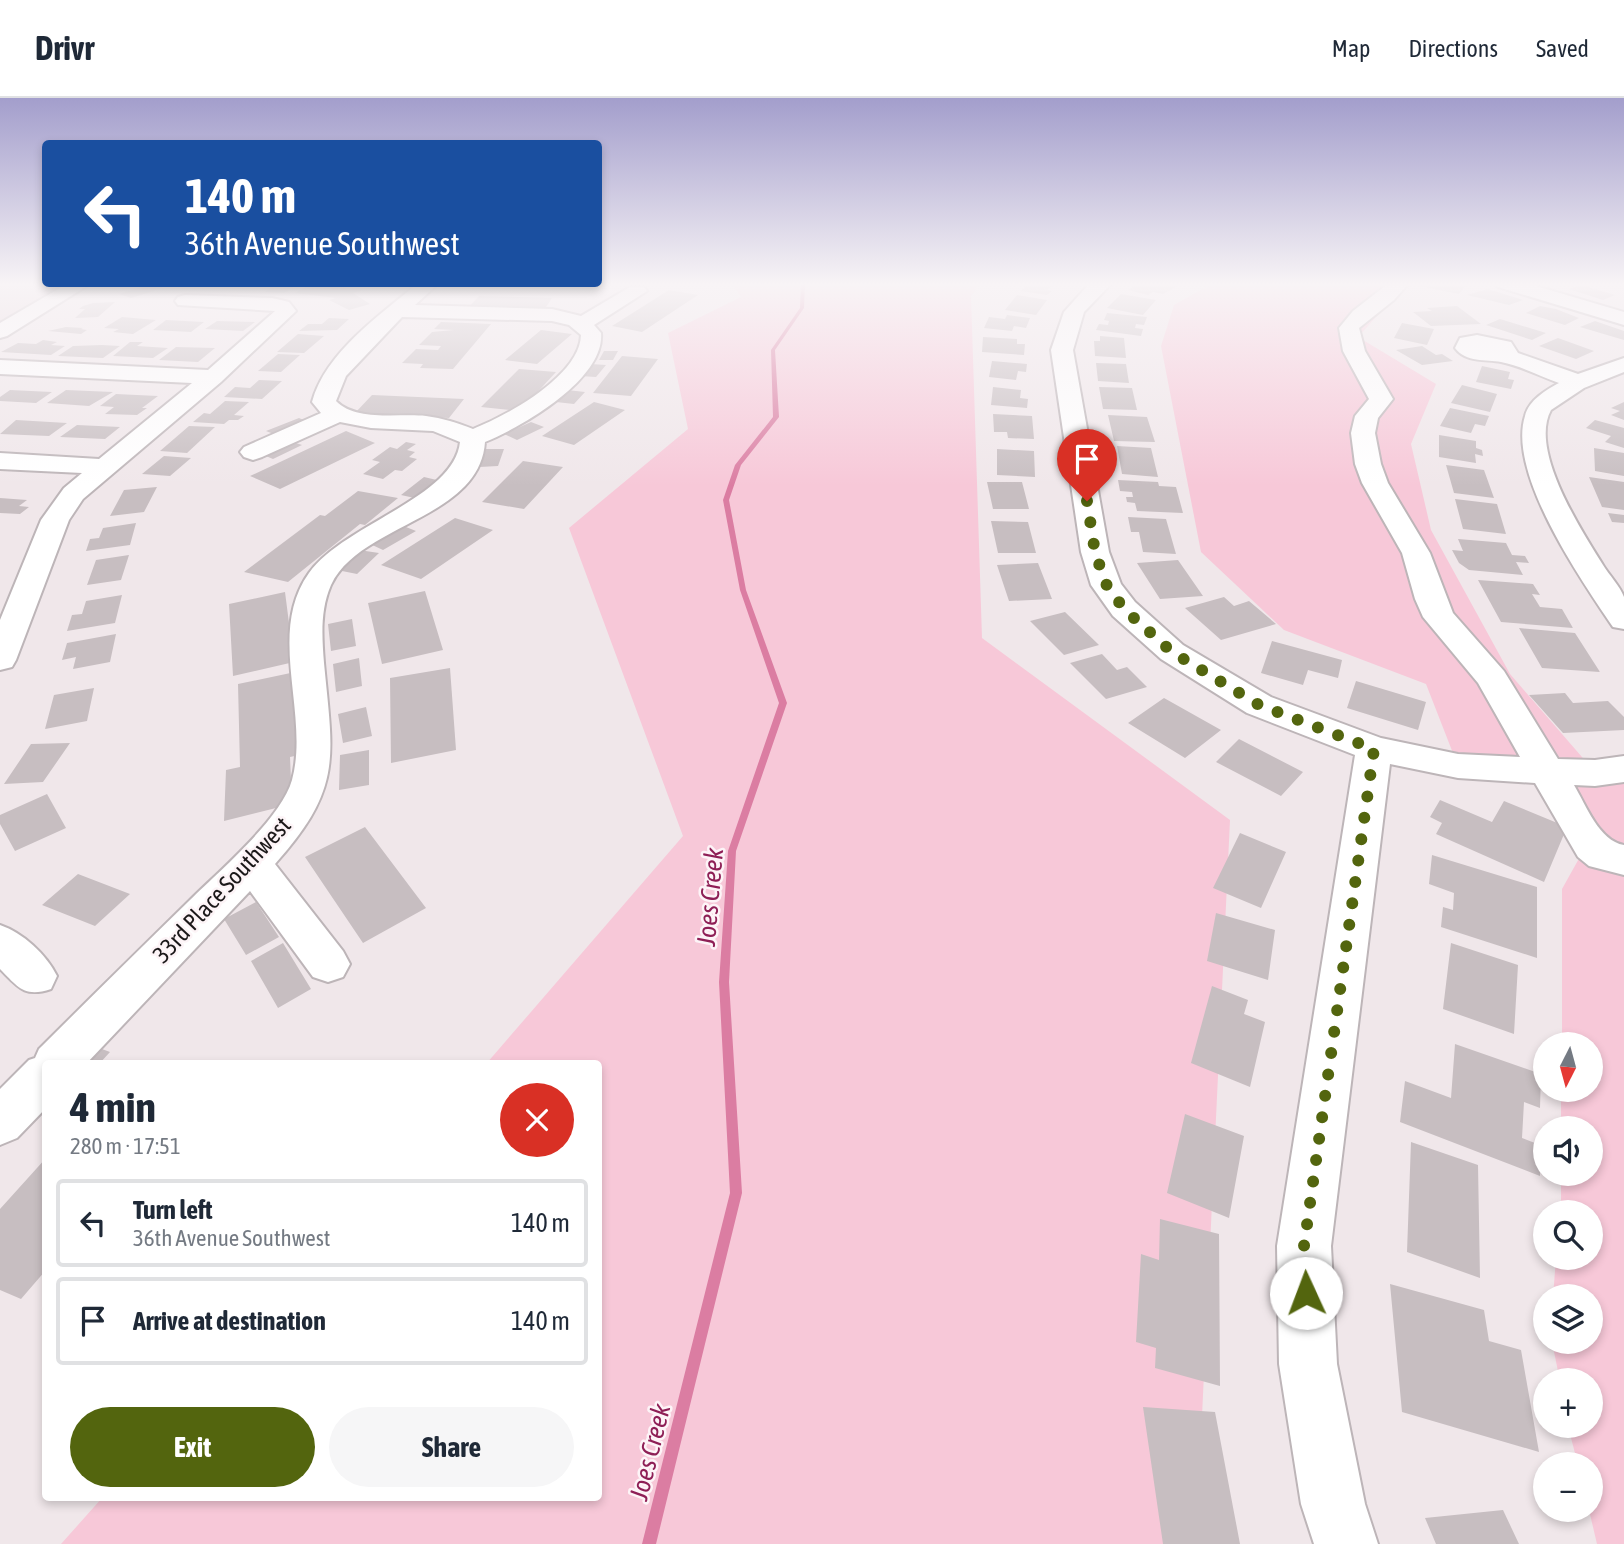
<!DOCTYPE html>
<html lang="en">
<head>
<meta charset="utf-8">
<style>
  body { margin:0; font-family:"Asap Condensed",sans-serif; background:#f6f6f7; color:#1f2937; height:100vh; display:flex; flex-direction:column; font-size:26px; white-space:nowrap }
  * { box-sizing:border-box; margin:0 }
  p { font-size:23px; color:#747a83 }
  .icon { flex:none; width:38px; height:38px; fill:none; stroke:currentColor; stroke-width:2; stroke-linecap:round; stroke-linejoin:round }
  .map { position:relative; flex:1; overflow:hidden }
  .sheet { position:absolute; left:42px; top:962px; width:560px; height:441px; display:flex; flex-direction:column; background:#fff; border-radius:7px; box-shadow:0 4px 10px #0003 }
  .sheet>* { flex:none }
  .guide { position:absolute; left:42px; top:42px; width:560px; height:147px; border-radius:7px; box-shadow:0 4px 10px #0003; background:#1a4fa0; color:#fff; overflow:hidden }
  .needle { width:46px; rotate:186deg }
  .fabs { position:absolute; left:1533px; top:934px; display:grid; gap:14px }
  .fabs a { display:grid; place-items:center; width:70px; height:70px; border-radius:50%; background:#fff; box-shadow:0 4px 10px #0003; font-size:35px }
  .pin { position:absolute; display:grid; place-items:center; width:60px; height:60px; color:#fff; margin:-72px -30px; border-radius:50% 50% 50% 0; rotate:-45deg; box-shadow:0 0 7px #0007 }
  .pin .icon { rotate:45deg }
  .me { position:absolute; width:77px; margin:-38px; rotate:358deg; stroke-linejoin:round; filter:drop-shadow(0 0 5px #0008) }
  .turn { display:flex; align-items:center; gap:24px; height:147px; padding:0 28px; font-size:32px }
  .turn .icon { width:91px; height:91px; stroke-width:2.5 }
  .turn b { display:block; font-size:49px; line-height:60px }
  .round { display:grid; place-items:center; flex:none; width:74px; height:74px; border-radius:37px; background:#f6f6f7 }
  .overview { display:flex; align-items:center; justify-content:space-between; height:119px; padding:0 28px }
  h1 { font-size:42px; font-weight:700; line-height:52px }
  .cta { display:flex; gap:14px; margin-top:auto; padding:14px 28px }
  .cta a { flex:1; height:80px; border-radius:42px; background:#53650e; color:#fff; font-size:28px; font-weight:700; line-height:80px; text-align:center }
  .cta a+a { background:#f6f6f7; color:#1f2937 }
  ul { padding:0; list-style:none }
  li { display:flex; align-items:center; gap:21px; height:88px; margin:0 14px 10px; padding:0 14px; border:4px solid #e0e1e3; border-radius:7px }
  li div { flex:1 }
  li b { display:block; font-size:26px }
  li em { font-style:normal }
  header { display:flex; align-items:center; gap:42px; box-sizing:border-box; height:98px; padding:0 35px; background:#fff; border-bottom:2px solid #e0e1e3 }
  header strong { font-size:33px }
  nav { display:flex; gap:38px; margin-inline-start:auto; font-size:24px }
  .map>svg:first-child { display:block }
  .built { fill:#e8d7dc }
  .green { fill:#f7c8d8 }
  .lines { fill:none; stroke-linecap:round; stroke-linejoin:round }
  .stream { fill:#db7da2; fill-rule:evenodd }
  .building { fill:#c7bec1 }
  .minor-casing { stroke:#bdb5b8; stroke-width:4 }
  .minor { fill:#fff; fill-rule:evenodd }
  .route { stroke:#53650e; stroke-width:12; stroke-dasharray:0 21.6 }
  .labels { text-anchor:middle; stroke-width:5; stroke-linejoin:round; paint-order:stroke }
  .street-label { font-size:24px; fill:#1b1819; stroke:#fdf4f7 }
  .water-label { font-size:26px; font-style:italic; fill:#8e1f56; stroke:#fdf4f7 }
</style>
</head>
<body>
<header>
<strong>Drivr</strong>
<nav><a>Map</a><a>Directions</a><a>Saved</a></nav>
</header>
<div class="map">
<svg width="1624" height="1446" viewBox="0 0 1624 1446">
  <rect width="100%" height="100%" fill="#f0e7ea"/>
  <path class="built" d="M0,185L80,186L0,234Z"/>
  <path class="green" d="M732,185H981L971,198L982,540L1230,722L1196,1446H61L102,1400H598V966H486L683,738L569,430L688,331L668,235L741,199Z
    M1213,185H1407L1358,239L1436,286L1411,346L1431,432L1510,576L1595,674L1624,671V1446H1597L1589,1412L1591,1367H1578L1568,1328H1591V1283H1560L1552,1244H1591V1199H1553L1556,1160H1591V1115H1561V1076H1591V1031H1561V992H1591V947H1562V791L1586,748L1538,672L1458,668L1426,586L1284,532L1201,454L1161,248L1174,207Z"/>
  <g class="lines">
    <path class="stream" d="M801,185H805L804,210L775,252L779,319L741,367L729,402L746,492L787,605L736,753L729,884L742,1095L656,1446H642L730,1095L719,884L728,753L779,605L740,492L723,402L735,367L773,319L771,252L800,210Z"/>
  </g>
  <path class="building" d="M1029,185H1054L1047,192L1052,193L1047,197L1021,193Z
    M1139,185H1168L1178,188L1163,196L1153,194L1148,197L1128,192Z
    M1422,185H1468L1459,196L1419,188Z
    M151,186L163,190L131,200L119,196Z
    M267,186H299L284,195L265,194L271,189H262Z
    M311,186L363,192L353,195L370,206L349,212L329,202L336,200L295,195Z
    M1581,187L1615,197L1603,202L1569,191Z
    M1488,191L1523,202L1509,207L1467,197Z
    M669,192L698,197L642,234L612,228Z
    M1121,196L1156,202L1143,217L1107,210Z
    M1017,197L1047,202L1036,217L1005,212Z
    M479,198L552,200L544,212L469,209Z
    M115,204L98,219L75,220L85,211H79L83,208L93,205Z
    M1457,208L1481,226L1431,228L1413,214L1432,213L1427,210Z
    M1540,208L1556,211L1579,220L1565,227L1526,215Z
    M1107,215L1147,219L1144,227L1136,226L1135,230L1143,231L1141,238L1096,232L1099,226L1108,227L1109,223L1104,222Z
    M1007,217L1030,220L1026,230L1014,228L1012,233L984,230L989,219L1005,221Z
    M122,219L156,222L133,236L113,234L119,231L104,230Z
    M329,220L349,221L337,232L299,233L308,226H322Z
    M1500,221L1546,235L1532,242L1486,227Z
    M166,222L204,224L191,234L153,232Z
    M217,223L255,224L243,233L205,231Z
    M1595,223L1624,233V242L1580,229Z
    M441,224L491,226L453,271L420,270L423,266L402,265L416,251L438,252L441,248L419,247L432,234L454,232L434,231Z
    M1402,225L1434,231L1427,247L1394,240Z
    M66,229L83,230L81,231L87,232L81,236L48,233Z
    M541,232L572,236L537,266L505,262Z
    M298,236L324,238L304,255L277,254Z
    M1100,238L1124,240L1126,260L1095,258L1094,243H1100Z
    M983,239L1017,241V246H1025L1024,257L982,254Z
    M1558,240L1594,253L1576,261L1539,248Z
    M43,242L57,244L51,247L65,248L51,257L1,254L18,245L36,246Z
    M130,244H143L137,248L168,250L153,260L113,258Z
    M102,247L120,248L103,260L58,258L73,248Z
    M1422,248L1436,257L1442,256L1453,263L1422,267L1396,252Z
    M176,249L215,250L198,264L159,262Z
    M604,253H618L613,262H599Z
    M278,256L300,257L281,274L258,273Z
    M622,258L658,261L631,298L593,295Z
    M992,263L1027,266L1026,274L1018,273L1016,282L989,279Z
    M1096,265L1126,266L1129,285L1098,283Z
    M591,266L606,267L596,279L580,278Z
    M1482,268L1510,274L1508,281L1514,282L1511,291L1476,284Z
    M519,271L556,274L520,313L481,309Z
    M259,282L282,283L262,301L224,299L235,289L250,290Z
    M1462,287L1497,296L1490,314L1451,305Z
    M993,289L1021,292L1020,300L1028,301L1027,310L991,307Z
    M1099,289L1132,290L1137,312L1103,311Z
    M10,292L52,294L36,305L0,303V299Z
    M66,292L113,294L89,308L47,305Z
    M567,292L585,294L574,306L556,304Z
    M116,296L158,298L142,310H147L137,317L105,316L114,309L100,308Z
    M372,297L464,301L449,320L355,315Z
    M225,303L249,304L234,317L244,318L238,322H229L224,326L193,324L204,315L210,316Z
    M594,304L625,312L574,347L542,338Z
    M1624,304V322L1611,317L1620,313L1611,310Z
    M1450,310L1489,318L1485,328L1475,326L1471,335L1440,328Z
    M993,316L1032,318L1034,341L1008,340L1007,334H994Z
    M1108,317L1147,319L1155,344L1114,343Z
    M299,320L308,324L276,337L266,333Z
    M16,322L67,325L49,338L0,336Z
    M1595,322L1624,330V350L1605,344L1611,338L1586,330Z
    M531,324L544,329L517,342L504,336Z
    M77,327L120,329L105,341L60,339Z
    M189,328L215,329L187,355L160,353Z
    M346,333L375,345L280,391L250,378Z
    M1439,337L1476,343V350L1482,352L1483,358L1475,356L1476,365L1439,359Z
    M290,343L302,347L273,361L261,356Z
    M406,344L416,346L407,352L415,354L409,359L417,361L402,373L395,372L383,381L363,376L380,364L372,362L390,349L397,351Z
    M1117,348L1151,350L1158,379L1122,376Z
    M1594,350L1624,355V378L1595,373Z
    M486,351H504L498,368L479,369Z
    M997,351L1034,353L1035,379L997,377Z
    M164,358L191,360L170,378L142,376Z
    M523,363L563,369L524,411L482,404Z
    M1446,367L1484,372L1494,400L1454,395Z
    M424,379L441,383L419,401L401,397Z
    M1589,379L1624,384V412L1602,409Z
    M1118,382L1158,384L1159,388L1176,389L1183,415L1137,413L1135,405L1127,404L1126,399H1133L1132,394L1120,393Z
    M987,384H1022L1029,411H993Z
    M157,389L144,414L110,418L124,392Z
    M358,393L398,400L365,427L360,426L288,484L244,474L320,417L325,418Z
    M0,400L27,402L19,408L29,409L20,416L0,415Z
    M1455,401L1497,406L1506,436L1463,431Z
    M1608,415L1624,417V425L1612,424Z
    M1128,419L1166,421L1176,456L1143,454L1139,434H1131Z
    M455,420L493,432L421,481L381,467Z
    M991,423L1028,424L1036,455H998Z
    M136,425L130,447L86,453L90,441L99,440L103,430Z
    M401,427L416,433L383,452L368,445Z
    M1458,441L1506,445L1512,457L1525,458L1529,465L1516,464L1523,477L1469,472L1459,465L1452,452L1463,453Z
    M359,452L379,455L357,476L337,472Z
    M129,457L121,482L87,487L96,462Z
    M1178,462L1203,498L1160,501L1137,465Z
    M1038,465L1052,501L1009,503L997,467Z
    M1478,482L1533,486L1540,497L1532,496L1540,509L1562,511L1573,530L1501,524Z
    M425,493L443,552L382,566L368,505Z
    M285,494L294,564L233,578L229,506Z
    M122,497L115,525L67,533L72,517L82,516L86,503Z
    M1224,499L1234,508L1249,503L1276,526L1221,542L1185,510Z
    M1065,514L1099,547L1064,557L1030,523Z
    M352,521L356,548L331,553L328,526Z
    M1519,530L1575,535L1600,574L1542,570Z
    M116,536L110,564L73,571L76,559L62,562L67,545Z
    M1272,543L1342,562L1338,580L1308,572L1303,587L1261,575Z
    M1102,556L1117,572L1127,569L1147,589L1106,601L1070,565Z
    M359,560L362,588L336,594L333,566Z
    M450,570L456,652L391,665L390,580Z
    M300,573L304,656L290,659L292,706L224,723L226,672L240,669L238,586Z
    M1356,583L1426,604L1418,632L1347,610Z
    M94,590L87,623L45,631L54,597Z
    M1565,595L1573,605L1608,603L1624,619V632L1563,635L1529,597Z
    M1164,600L1221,632L1185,660L1128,625Z
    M366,609L372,638L343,645L338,616Z
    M1239,641L1303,674L1281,698L1216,664Z
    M70,645L43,684L4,686L31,646Z
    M369,652V687L339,692L340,657Z
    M47,696L66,730L15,753L0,726V717Z
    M1440,702L1492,724L1504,703L1567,729L1544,784L1436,736L1442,725L1430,719Z
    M365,729L426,810L363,845L305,759Z
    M1240,735L1286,754L1261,810L1213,790Z
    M1432,757L1537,789V860L1441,829L1443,809L1453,812L1454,795L1429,786Z
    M78,776L130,796L95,828L42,807Z
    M256,804L279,839L246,857L224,821Z
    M1216,815L1275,832L1268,882L1207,863Z
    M283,845L311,891L278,910L251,863Z
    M1451,845L1518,867L1514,936L1443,911Z
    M1212,888L1248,902L1244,916L1265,924L1250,989L1191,965Z
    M83,944L110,954L99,966H62Z
    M1455,946L1541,976L1540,1010L1524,1004L1522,1040L1540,1047V1078L1400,1024L1405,983L1451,1000Z
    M1185,1016L1244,1038L1229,1120L1167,1095Z
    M1411,1044L1478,1067L1480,1180L1407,1154Z
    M46,1060V1172L21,1201L0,1192V1111Z
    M1160,1121L1219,1136L1220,1288L1155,1270L1156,1250L1136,1244L1141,1156L1159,1162Z
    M1390,1186L1484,1212L1489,1243L1521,1252L1539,1354L1402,1314Z
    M1143,1309L1215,1314L1240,1446H1163Z
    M1503,1412L1519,1446H1436L1425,1420Z"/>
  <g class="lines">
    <defs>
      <path id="minor" d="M1090,185H1112L1084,214L1073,252L1109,454L1121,486L1135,504L1183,547L1271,599L1381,640L1458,656L1520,659L1478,585L1423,519L1415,501L1402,455L1362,385L1355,366L1351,335L1355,318L1369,301L1343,253L1339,230L1353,213L1389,185H1409L1394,202L1359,230L1365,253L1393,301L1378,320L1375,335L1381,366L1388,385L1430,455L1453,515L1504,573L1558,661L1595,662L1624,658V684L1595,688L1574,687C1586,707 1599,743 1624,747V777L1589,768L1578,759L1535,685L1458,680L1390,666L1331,1148L1337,1266L1365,1406L1378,1446H1314L1301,1406L1279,1266L1277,1148L1355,657L1247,615L1161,561L1113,518L1091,487L1081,454L1051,252L1064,214Z
        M1495,185H1526L1624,214V227L1498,189Z
        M67,186H90L7,238L0,240V225Z
        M417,186H438L415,207L552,211L581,218L630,189H644L647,193L594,227L601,235C605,281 522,329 485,344C480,421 359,426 331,487C320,512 322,539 324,565C333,660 343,690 275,766L343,853L350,866L343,879L328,884L313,879L250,793L86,966H46V1010L17,1040L0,1047V991L29,962L35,960L39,951C89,901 139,852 190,802C219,773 281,721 292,682C310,616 266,535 309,475C344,426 454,400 460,344L433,333L371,330L340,324L262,359L253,362L244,359L240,354L244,349L321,315L312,304C325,255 380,217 417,186ZM402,219L552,223L569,227L581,237C580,278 506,318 473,331C458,325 442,320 426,318C400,315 356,324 336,303L346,278Z
        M185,197L272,200L289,204L296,213L221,284L83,401L69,422L16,562L12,569L0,572V522L41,422L64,390L82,375L0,371V355L99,361L192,285L0,276V262L208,272L275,213L178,207L175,203L178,199Z
        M1477,237L1511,244L1518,255L1578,276L1624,260V274L1584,290L1551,312C1529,352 1581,432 1603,467C1609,477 1620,488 1624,499C1624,507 1624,522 1624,531L1613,529C1581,482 1507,375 1525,318C1529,302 1546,292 1559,285C1540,278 1521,268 1501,264C1486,261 1466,265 1455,250L1460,240Z
        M0,827C23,835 46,856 57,878L51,891C24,900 18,889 0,871Z"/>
    </defs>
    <use href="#minor" class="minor-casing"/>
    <use href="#minor" class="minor"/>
  </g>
  <linearGradient id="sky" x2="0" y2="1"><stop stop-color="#a39ecc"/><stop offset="0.48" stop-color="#f8f4f6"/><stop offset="1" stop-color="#f8f4f6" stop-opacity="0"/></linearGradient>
  <rect width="1624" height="388" fill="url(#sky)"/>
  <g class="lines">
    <path class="route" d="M1087,403L1095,454L1106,486L1124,511L1172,554L1259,607L1374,651L1304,1148L1306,1195"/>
  </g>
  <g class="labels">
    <g class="street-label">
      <text transform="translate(222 792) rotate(-47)" y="8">33rd Place Southwest</text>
    </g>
    <g class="water-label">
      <text transform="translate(710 799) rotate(-85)" y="9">Joes Creek</text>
      <text transform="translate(650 1354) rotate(-76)" y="9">Joes Creek</text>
    </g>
  </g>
</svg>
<div class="fabs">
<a><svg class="needle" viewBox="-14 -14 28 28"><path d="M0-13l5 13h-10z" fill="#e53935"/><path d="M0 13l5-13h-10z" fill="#747a83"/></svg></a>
<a><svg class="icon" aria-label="sound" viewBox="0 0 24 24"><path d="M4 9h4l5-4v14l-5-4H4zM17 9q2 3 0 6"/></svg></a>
<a><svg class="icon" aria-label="search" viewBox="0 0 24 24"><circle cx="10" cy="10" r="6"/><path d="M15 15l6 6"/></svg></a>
<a><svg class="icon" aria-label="layers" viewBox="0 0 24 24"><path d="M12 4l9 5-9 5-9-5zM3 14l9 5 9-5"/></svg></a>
<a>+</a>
<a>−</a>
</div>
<div class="pin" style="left:1087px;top:403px;background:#d93025"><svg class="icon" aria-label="arrive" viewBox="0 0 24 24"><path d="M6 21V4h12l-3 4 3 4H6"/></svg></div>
<svg class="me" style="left:1306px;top:1195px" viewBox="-20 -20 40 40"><circle r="19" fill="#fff"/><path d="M0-13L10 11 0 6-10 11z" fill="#53650e"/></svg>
<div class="guide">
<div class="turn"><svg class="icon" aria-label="left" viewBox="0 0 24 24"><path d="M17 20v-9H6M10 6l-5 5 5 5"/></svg><div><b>140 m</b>36th Avenue Southwest</div></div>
</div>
<section class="sheet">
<div class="overview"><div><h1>4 min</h1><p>280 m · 17:51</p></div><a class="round" style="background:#d93025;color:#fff"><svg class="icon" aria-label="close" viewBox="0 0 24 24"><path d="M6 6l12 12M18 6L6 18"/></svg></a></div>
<ul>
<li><svg class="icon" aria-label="left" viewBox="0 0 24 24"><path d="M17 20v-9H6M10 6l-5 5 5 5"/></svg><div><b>Turn left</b><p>36th Avenue Southwest</p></div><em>140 m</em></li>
<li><svg class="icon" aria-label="arrive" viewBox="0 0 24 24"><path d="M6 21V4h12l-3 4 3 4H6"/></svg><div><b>Arrive at destination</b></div><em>140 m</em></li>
</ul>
<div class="cta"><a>Exit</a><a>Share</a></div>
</section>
</div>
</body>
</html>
